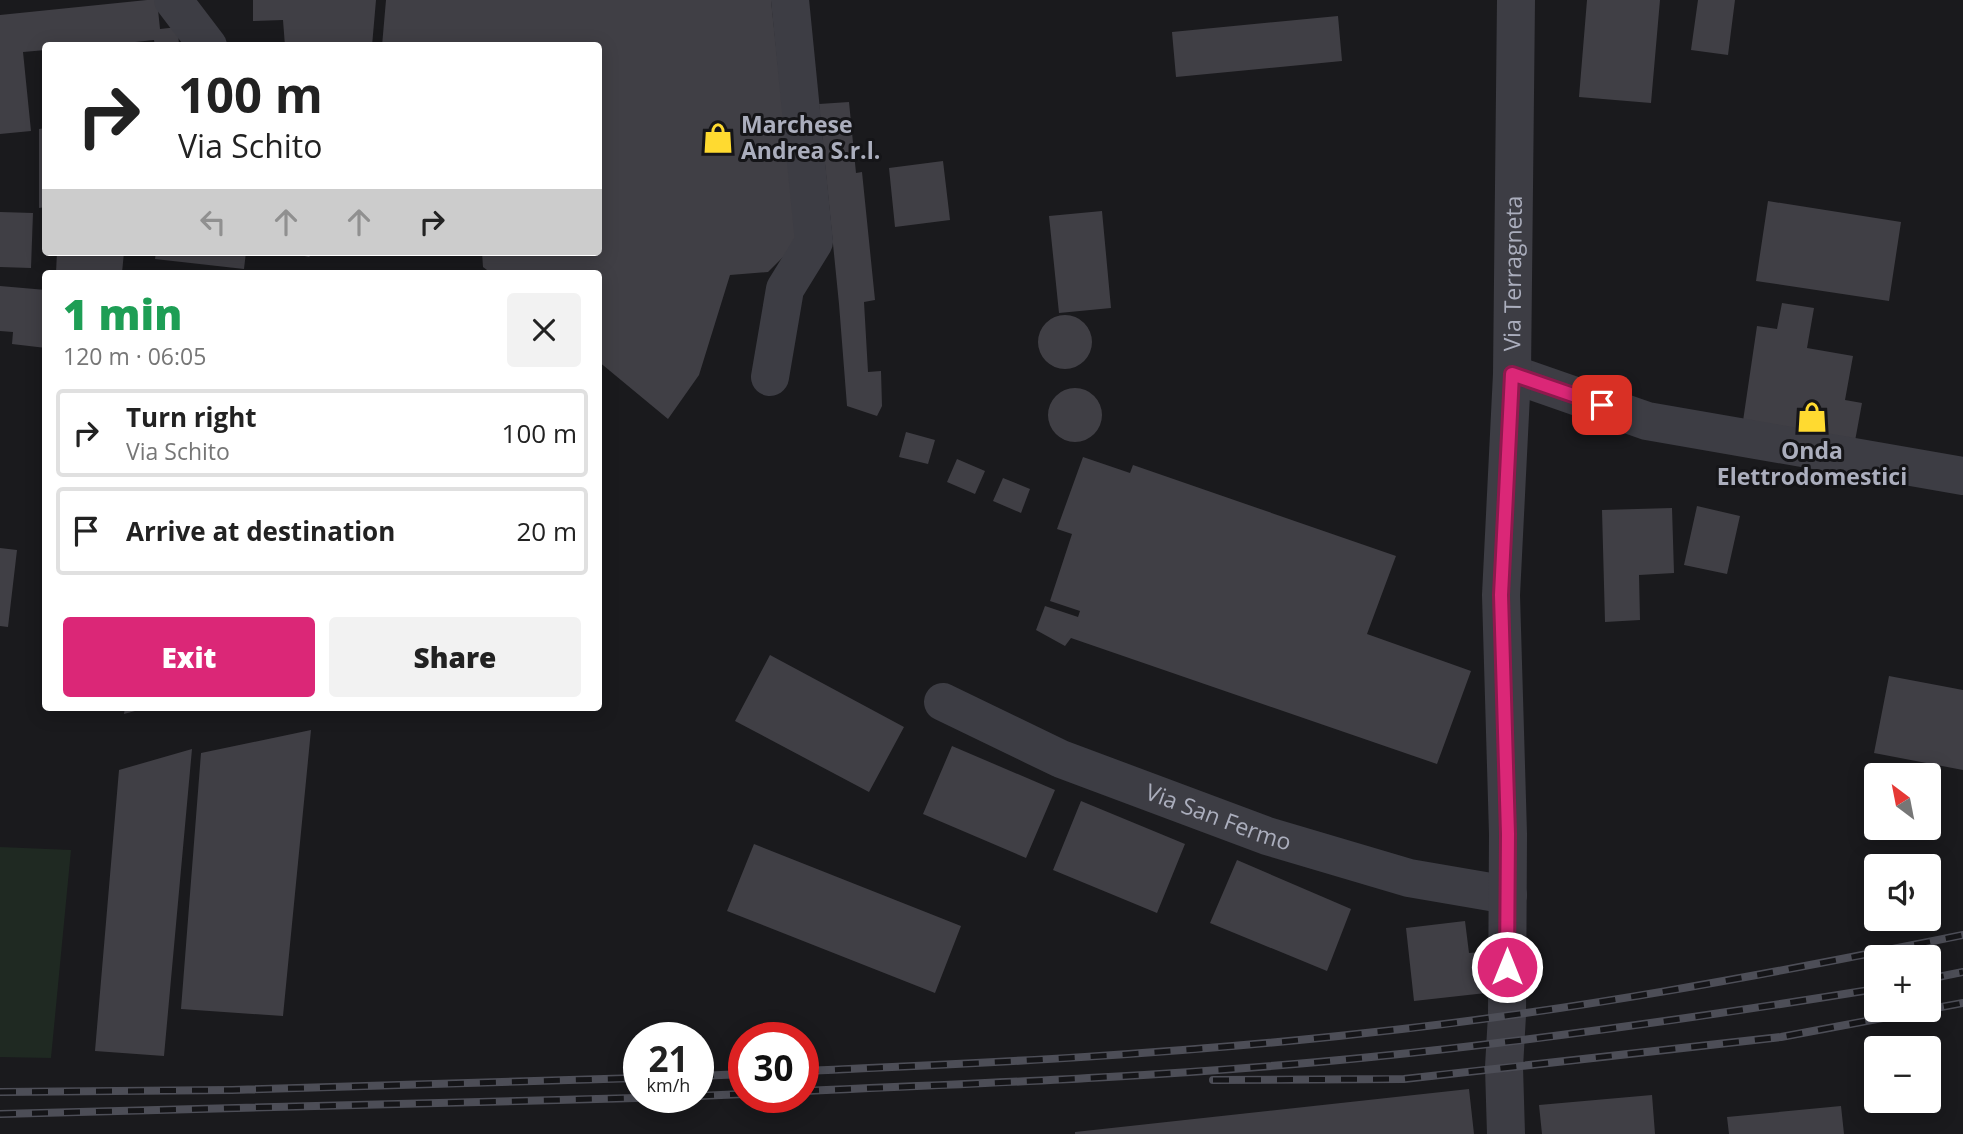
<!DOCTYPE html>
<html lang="en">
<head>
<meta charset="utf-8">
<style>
  body { margin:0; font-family:"Open Sans",sans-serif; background:#f2f2f2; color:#222; height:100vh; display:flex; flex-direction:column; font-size:26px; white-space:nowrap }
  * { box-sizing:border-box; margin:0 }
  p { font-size:23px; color:#767676 }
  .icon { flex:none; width:38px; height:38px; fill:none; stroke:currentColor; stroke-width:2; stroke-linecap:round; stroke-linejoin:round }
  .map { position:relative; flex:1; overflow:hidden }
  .side { position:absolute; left:42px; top:270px; width:560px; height:441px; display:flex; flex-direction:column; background:#fff; border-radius:7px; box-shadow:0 4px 18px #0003 }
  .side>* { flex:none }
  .banner { position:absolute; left:42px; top:42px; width:560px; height:214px; border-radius:7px; box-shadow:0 4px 18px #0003; background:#fff; color:#222; overflow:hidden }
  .needle { width:46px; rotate:328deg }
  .fabs { position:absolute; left:1864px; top:763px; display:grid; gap:14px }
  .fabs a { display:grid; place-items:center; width:77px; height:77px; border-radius:7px; background:#fff; box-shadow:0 4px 18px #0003; font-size:35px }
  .speed { position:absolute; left:623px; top:1022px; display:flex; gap:14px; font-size:35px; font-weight:700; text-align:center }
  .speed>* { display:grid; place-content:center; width:91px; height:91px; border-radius:50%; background:#fff; box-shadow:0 4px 18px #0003; line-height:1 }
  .speed small { font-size:18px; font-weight:400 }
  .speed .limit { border:10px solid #d22; background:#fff; color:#111 }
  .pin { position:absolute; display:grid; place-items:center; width:60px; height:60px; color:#fff; margin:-30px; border-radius:14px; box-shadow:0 4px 10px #0006 }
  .me { position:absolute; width:77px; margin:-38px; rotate:0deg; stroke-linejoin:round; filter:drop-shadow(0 0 5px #0008) }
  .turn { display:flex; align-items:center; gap:24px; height:147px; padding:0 21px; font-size:32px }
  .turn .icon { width:91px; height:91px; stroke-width:2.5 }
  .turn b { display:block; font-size:49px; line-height:60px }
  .lanes { display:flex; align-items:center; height:66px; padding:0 21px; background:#0003; justify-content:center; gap:35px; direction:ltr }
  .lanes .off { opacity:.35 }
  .round { display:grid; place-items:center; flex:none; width:74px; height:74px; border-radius:7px; background:#f2f2f2 }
  .summary { display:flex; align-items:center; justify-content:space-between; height:119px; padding:0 21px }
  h1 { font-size:42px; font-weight:800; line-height:52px; color:#1e9e55 }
  .primary-button { display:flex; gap:14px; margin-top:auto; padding:14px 21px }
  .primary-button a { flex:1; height:80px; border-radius:7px; background:#db2777; color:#fff; font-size:28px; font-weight:800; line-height:80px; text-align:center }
  .primary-button a+a { background:#f2f2f2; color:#222 }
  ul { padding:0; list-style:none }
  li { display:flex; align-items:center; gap:21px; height:88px; margin:0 14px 10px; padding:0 7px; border:4px solid #e0e0e0; border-radius:7px }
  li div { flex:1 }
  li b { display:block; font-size:26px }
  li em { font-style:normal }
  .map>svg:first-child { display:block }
  .green { fill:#1f2922 }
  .building { fill:#403f45 }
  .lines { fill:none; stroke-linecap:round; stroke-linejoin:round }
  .minor { stroke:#3d3d44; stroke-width:38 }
  .rail-casing { stroke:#4d4e57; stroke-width:8 }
  .rail { stroke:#151518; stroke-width:5; stroke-dasharray:16; stroke-linecap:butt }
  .route-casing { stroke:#8e194d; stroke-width:18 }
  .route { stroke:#db2777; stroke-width:12 }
  .labels { text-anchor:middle; stroke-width:6; stroke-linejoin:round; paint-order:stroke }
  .poi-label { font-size:23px; font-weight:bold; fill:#abaebd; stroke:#151518; text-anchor:start }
  .street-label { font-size:23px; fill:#abaebd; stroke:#151518 }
</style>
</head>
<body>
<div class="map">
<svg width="1963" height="1134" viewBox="0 0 1963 1134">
  <rect width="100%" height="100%" fill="#1a1a1d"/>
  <path class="green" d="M0,847L71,850L51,1058L0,1057Z"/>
  <path class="building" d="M147,0H157L160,29L178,27L179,46H155L154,40L98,46H46V50L23,52L31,131L0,134V15Z
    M253,0H376L372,46H285L283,20L253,21Z
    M386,0H771L797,243L768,272L730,275L699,375L668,419L598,361V273H491L483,267L482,252H598V46H382Z
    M1587,0H1660L1651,103L1579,97Z
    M1698,0H1735L1728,55L1691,50Z
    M1338,16L1342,61L1176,77L1172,32Z
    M849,102L856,173L862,172L875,300L864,302L868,372L881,371L882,406L877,416L847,406L839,304L819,104Z
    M46,128V207L39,208V129Z
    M943,161L950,220L895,227L889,168Z
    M1768,201L1901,222L1889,301L1756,281Z
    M1102,211L1111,308L1059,313L1049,216Z
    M0,212L33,213L31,268L0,267Z
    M57,252H124L122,273H56Z
    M156,252H246L244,269L155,259Z
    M286,252H315L309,257Z
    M0,286L46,290V348L12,344L13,332L0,331Z
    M1782,303L1814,308L1807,348L1853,356L1845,400L1862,403L1855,441L1743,421L1757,326L1777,329Z
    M1038 342a27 27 0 1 1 54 0a27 27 0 1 1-54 0Z
    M1048 415a27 27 0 1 1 54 0a27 27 0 1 1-54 0Z
    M906,432L935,440L928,464L899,457Z
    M1083,457L1130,473L1133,465L1396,556L1367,634L1471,671L1437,764L1071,638L1065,646L1036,630L1045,606L1078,617L1080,611L1050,601L1072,534L1057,529Z
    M957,459L985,471L975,494L947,482Z
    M1003,478L1030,489L1021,513L993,501Z
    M1697,506L1740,516L1727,574L1684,565Z
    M1672,508L1674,573L1639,575L1640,620L1605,622L1602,510Z
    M0,548L17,550L8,627L0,626Z
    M770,655L904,727L869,792L735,721Z
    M1889,676L1963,690V770L1874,753Z
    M125,707H146V708L124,714Z
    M311,730L283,1016L181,1009L201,753Z
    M952,746L1055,790L1026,858L923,814Z
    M192,749L164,1056L95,1051L119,770Z
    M1081,801L1185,844L1157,913L1053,870Z
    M754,844L961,926L935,993L727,911Z
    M1237,860L1351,909L1327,971L1210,923Z
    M1465,921L1469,953L1490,951L1495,992L1414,1001L1406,928Z
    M1469,1089L1474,1134H1075V1132Z
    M1652,1095L1655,1134H1542L1539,1105Z
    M1841,1106L1844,1134H1729L1727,1117Z"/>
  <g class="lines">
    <g class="minor">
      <path d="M173,0L208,46"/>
      <path d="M1512,374L1647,421L1963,476"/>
      <path d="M770,377L785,289L814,242L790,0"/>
      <path id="s1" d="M943,702L1061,759L1267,836L1409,878L1508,895"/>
      <path id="s2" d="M1506,1134L1504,1067L1507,1015L1508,834L1501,595L1512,374L1516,0"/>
    </g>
    <defs>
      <path id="rail" d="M1928,979L1963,972
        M803,1071C991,1063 1179,1054 1366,1033C1567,1012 1765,975 1963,935
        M698,1076L744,1074
        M1213,1080L1404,1079L1781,1037L1963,1003
        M803,1091C993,1083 1182,1076 1371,1057C1540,1040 1708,1016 1876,989
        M0,1092L232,1090L639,1078
        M698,1096L744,1094
        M0,1114L676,1097"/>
    </defs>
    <use href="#rail" class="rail-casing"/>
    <use href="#rail" class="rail"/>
  </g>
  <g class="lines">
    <defs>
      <path id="route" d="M1507,967L1508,834L1501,595L1512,374L1602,405"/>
    </defs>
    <use href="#route" class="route-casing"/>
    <use href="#route" class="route"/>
  </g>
  <defs>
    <symbol id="shop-bare" viewBox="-9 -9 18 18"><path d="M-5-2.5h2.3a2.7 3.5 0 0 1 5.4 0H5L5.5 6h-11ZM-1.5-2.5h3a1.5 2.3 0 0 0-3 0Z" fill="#ffda30" stroke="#151518" stroke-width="2.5" paint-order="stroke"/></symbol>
  </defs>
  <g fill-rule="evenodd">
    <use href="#shop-bare" x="696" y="116" width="44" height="44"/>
    <use href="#shop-bare" x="1790" y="395" width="44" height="44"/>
  </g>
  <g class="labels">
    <g class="poi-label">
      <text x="741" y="133">Marchese<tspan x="741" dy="26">Andrea S.r.l.</tspan></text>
      <text x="1812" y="459" text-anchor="middle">Onda<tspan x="1812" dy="26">Elettrodomestici</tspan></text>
    </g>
    <g class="street-label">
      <text dy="8" stroke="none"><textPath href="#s2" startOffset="861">Via Terragneta</textPath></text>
      <text dy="8" stroke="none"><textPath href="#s1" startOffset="299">Via San Fermo</textPath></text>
    </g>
  </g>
</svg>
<div class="fabs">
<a><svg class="needle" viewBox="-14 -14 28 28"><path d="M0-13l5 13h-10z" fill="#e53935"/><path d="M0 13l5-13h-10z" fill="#767676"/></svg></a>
<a><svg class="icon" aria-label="sound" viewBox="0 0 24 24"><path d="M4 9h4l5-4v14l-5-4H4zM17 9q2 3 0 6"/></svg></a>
<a>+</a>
<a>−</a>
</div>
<div class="speed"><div>21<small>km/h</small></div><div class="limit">30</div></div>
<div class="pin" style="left:1602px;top:405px;background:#d93025"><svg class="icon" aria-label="arrive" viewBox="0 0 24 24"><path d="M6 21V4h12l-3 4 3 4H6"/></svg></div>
<svg class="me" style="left:1507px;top:967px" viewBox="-20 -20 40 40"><circle r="17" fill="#db2777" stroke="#fff" stroke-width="3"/><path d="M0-11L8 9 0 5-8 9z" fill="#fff"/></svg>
<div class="banner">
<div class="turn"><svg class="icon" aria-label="right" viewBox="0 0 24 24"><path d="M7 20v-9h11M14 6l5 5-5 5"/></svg><div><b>100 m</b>Via Schito</div></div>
<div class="lanes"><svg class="icon off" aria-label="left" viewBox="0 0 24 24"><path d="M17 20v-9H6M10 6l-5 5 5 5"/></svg><svg class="icon off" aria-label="ahead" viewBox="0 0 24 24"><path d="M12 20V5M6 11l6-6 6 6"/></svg><svg class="icon off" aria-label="ahead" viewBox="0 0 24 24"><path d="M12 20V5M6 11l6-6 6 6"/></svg><svg class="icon" aria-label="right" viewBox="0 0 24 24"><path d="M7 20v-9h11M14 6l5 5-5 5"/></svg></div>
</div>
<section class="side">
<div class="summary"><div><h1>1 min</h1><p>120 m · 06:05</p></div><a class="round"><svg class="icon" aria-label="close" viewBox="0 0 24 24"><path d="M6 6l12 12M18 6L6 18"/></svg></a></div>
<ul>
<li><svg class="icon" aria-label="right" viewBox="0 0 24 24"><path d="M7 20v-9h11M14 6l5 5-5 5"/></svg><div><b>Turn right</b><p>Via Schito</p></div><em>100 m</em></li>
<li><svg class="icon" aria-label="arrive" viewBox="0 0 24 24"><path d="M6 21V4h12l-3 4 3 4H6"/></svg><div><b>Arrive at destination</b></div><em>20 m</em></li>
</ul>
<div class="primary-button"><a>Exit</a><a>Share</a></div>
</section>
</div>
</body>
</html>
